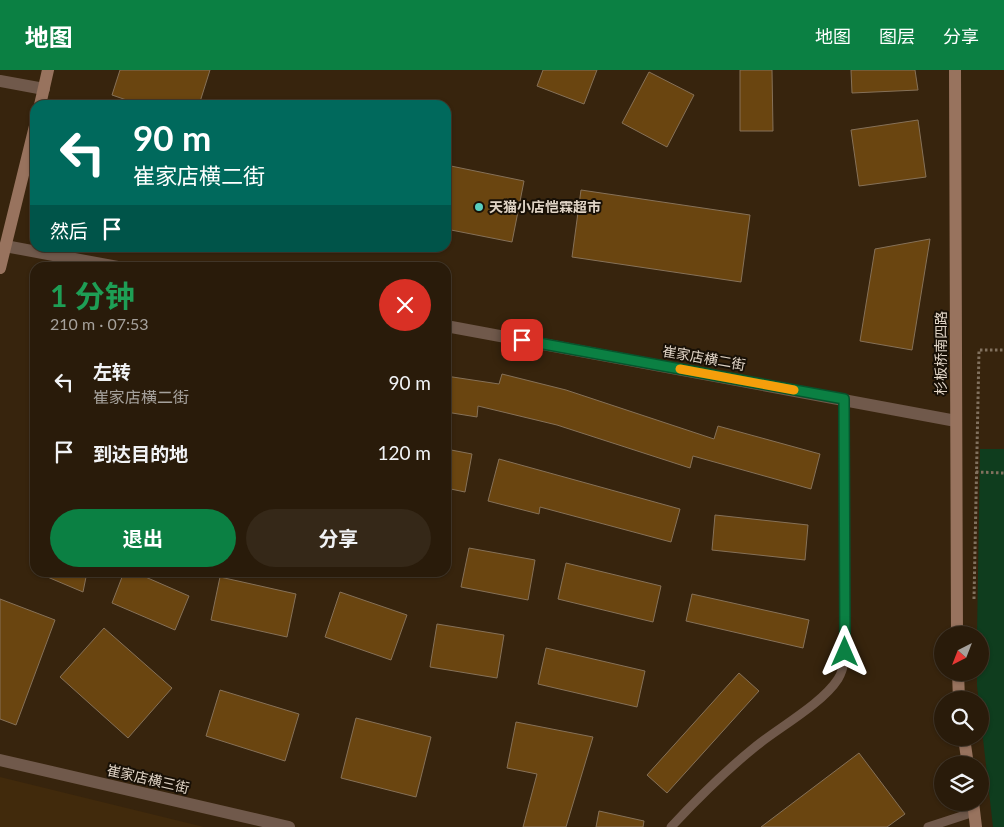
<!DOCTYPE html>
<html lang="zh">
<head>
<meta charset="utf-8">
<style>
  body { margin:0; font-family:Lato,"Noto Sans SC",sans-serif; background:#352818; color:#f1f3f6; height:100vh; display:flex; flex-direction:column; font-size:19px; white-space:nowrap }
  * { box-sizing:border-box; margin:0 }
  p { font-size:16px; color:#a5a19c }
  .icon { flex:none; width:28px; height:28px; fill:none; stroke:currentColor; stroke-width:2; stroke-linecap:round; stroke-linejoin:round }
  .map { position:relative; flex:1; overflow:hidden }
  .panel { position:absolute; left:30px; top:192px; width:421px; height:315px; display:flex; flex-direction:column; background:#291b0a; border-radius:15px; box-shadow:0 1px 4px #0004,0 0 0 1px #45392b }
  .panel>* { flex:none }
  .banner { position:absolute; left:30px; top:30px; width:421px; height:152px; border-radius:15px; box-shadow:0 1px 4px #0004,0 0 0 1px #45392b; background:#00695c; color:#fff; overflow:hidden }
  .needle { width:32px; rotate:222deg }
  .tools { position:absolute; left:934px; top:556px; display:grid; gap:10px }
  .tools a { display:grid; place-items:center; width:55px; height:55px; border-radius:50%; background:#291b0a; box-shadow:0 1px 4px #0004,0 0 0 1px #45392b; font-size:25px }
  .pin { position:absolute; display:grid; place-items:center; width:42px; height:42px; color:#fff; margin:-21px; border-radius:10px; box-shadow:0 2px 8px #0006 }
  .me { position:absolute; width:55px; margin:-28px; rotate:0deg; stroke-linejoin:round; filter:drop-shadow(0 0 4px #0008) }
  .turn { display:flex; align-items:center; gap:18px; height:105px; padding:0 20px; font-size:22px }
  .turn .icon { width:65px; height:65px; stroke-width:2.5 }
  .turn b { display:block; font-size:35px; line-height:42px }
  .then { display:flex; align-items:center; height:48px; padding:0 20px; background:#0003; gap:10px; font-size:19px }
  .round { display:grid; place-items:center; flex:none; width:52px; height:52px; border-radius:26px; background:#352818 }
  .head { display:flex; align-items:center; justify-content:space-between; height:85px; padding:0 20px }
  h1 { font-size:30px; font-weight:700; line-height:38px; color:#1e9e55 }
  .cta { display:flex; gap:10px; margin-top:auto; padding:10px 20px }
  .cta a { flex:1; height:58px; border-radius:30px; background:#0b8043; color:#fff; font-size:20px; font-weight:700; line-height:58px; text-align:center }
  .cta a+a { background:#352818; color:#f1f3f6 }
  ul { padding:0; list-style:none }
  li { display:flex; align-items:center; gap:15px; height:70px; padding:0 20px }
  li div { flex:1 }
  li b { display:block; font-size:19px }
  li em { font-style:normal }
  header { display:flex; align-items:center; gap:30px; box-sizing:border-box; height:70px; padding:0 25px; background:#0b8043; color:#fff }
  header strong { font-size:24px }
  nav { display:flex; gap:28px; margin-inline-start:auto; font-size:18px }
  .map>svg:first-child { display:block }
  .built { fill:#412a0c }
  .green { fill:#0f3d1e }
  .building { fill:#6a4510; stroke:#867158 }
  .lines { fill:none; stroke-linecap:round; stroke-linejoin:round }
  .path { stroke:#81715e; stroke-width:3; stroke-dasharray:2.5 2.5; stroke-linecap:butt }
  .lane { stroke:#70594b; stroke-width:9 }
  .street { stroke:#70594b; stroke-width:12 }
  .secondary { stroke:#98735e; stroke-width:12 }
  .route-casing { stroke:#07532c; stroke-width:12 }
  .route { stroke:#0b8043; stroke-width:9 }
  .slow { stroke:#f59e0b; stroke-width:9 }
  .poi-dot { fill:#59cebe; stroke:#181006; stroke-width:2 }
  .labels { text-anchor:middle; stroke-width:4; stroke-linejoin:round; paint-order:stroke }
  .poi-label { font-size:14px; font-weight:bold; fill:#e0d4c6; stroke:#181006; text-anchor:start }
  .street-label { font-size:14px; fill:#e0d4c6; stroke:#181006 }
</style>
</head>
<body>
<header>
<strong>地图</strong>
<nav><a>地图</a><a>图层</a><a>分享</a></nav>
</header>
<div class="map">
<svg width="1004" height="757" viewBox="0 0 1004 757">
  <rect width="100%" height="100%" fill="#37240d"/>
  <path class="built" d="M0,707L204,757H0Z"/>
  <path class="green" d="M980,379H1004V757H993L977,616V603L980,602V565H977Z"/>
  <path class="building" d="M120,0H210L199,35H141L112,25Z
    M543,0H597L584,34L537,16Z
    M740,0H772L773,61H740Z
    M851,0H915L918,20L852,23Z
    M649,2L694,25L667,77L622,53Z
    M918,50L926,107L859,116L851,60Z
    M446,95L524,111L512,172L446,159Z
    M581,120L750,145L741,212L572,187Z
    M930,169L912,280L860,271L875,179Z
    M502,304L566,320L714,369L718,356L820,384L811,419L693,386L690,398L557,355L478,336L477,347L446,342V306L499,314Z
    M446,379L472,384L465,422L446,418Z
    M499,389L680,439L671,472L540,437L539,444L488,431Z
    M715,445L808,455L805,490L712,480Z
    M469,478L535,490L528,530L461,517Z
    M566,493L661,516L653,552L558,529Z
    M38,502H87L83,522L38,503Z
    M124,502H134L189,526L175,560L112,533Z
    M220,507L296,524L287,567L211,550Z
    M340,522L407,545L391,590L325,567Z
    M692,524L809,550L803,578L686,551Z
    M0,529L55,550L16,655L0,649Z
    M437,554L504,565L497,608L430,597Z
    M104,558L172,618L128,668L60,607Z
    M546,578L645,601L637,637L538,614Z
    M739,603L759,621L667,723L647,705Z
    M220,620L299,644L285,691L206,666Z
    M356,648L431,667L416,727L341,708Z
    M516,652L593,667L566,757H523L537,704L507,698Z
    M859,683L905,744L887,757H761Z
    M599,741L644,751L643,757H596Z"/>
  <g class="lines">
    <path class="path" d="M976,402L1004,403
      M974,529L979,280H1004
      M983,700L986,724"/>
    <path class="lane" d="M671,757C698,728 724,702 755,677C778,658 822,634 838,609C845,598 845,585 845,572L844,329
      M928,757L974,742"/>
    <path class="street" d="M0,11L44,19
      M5,176L123,198
      M446,256L956,351
      M0,690L289,757"/>
    <path class="secondary" d="M955,0L957,565
      M40,35L48,0
      M0,198L35,56
      M958,602L959,630
      M964,668L968,695
      M973,732L976,757"/>
  </g>
  <g class="lines">
    <defs>
      <path id="route" d="M522,270L844,329L845,582"/>
    </defs>
    <use href="#route" class="route-casing"/>
    <use href="#route" class="route"/>
    <path class="slow" d="M680,299L794,320"/>
  </g>
  <circle class="poi-dot" cx="479" cy="137" r="5"/>
  <g class="labels">
    <g class="poi-label">
      <text x="489" y="142">天猫小店恺霖超市</text>
    </g>
    <g class="street-label">
      <text transform="translate(941 283) rotate(-90)" y="5">杉板桥南四路</text>
      <text transform="translate(704 288) rotate(10)" y="5">崔家店横二街</text>
      <text transform="translate(148 709) rotate(13)" y="5">崔家店横三街</text>
    </g>
  </g>
</svg>
<div class="tools">
<a><svg class="needle" viewBox="-14 -14 28 28"><path d="M0-13l5 13h-10z" fill="#e53935"/><path d="M0 13l5-13h-10z" fill="#a5a19c"/></svg></a>
<a><svg class="icon" aria-label="search" viewBox="0 0 24 24"><circle cx="10" cy="10" r="6"/><path d="M15 15l6 6"/></svg></a>
<a><svg class="icon" aria-label="layers" viewBox="0 0 24 24"><path d="M12 4l9 5-9 5-9-5zM3 14l9 5 9-5"/></svg></a>
</div>
<div class="pin" style="left:522px;top:270px;background:#d93025"><svg class="icon" aria-label="arrive" viewBox="0 0 24 24"><path d="M6 21V4h12l-3 4 3 4H6"/></svg></div>
<svg class="me" style="left:845px;top:582px" viewBox="-20 -20 40 40"><path d="M0-17L14 15 0 8-14 15z" fill="#0b8043" stroke="#fff" stroke-width="4"/></svg>
<div class="banner">
<div class="turn"><svg class="icon" aria-label="left" viewBox="0 0 24 24"><path d="M17 20v-9H6M10 6l-5 5 5 5"/></svg><div><b>90 m</b>崔家店横二街</div></div>
<div class="then">然后<svg class="icon" aria-label="arrive" viewBox="0 0 24 24"><path d="M6 21V4h12l-3 4 3 4H6"/></svg></div>
</div>
<section class="panel">
<div class="head"><div><h1>1 分钟</h1><p>210 m · 07:53</p></div><a class="round" style="background:#d93025;color:#fff"><svg class="icon" aria-label="close" viewBox="0 0 24 24"><path d="M6 6l12 12M18 6L6 18"/></svg></a></div>
<ul>
<li><svg class="icon" aria-label="left" viewBox="0 0 24 24"><path d="M17 20v-9H6M10 6l-5 5 5 5"/></svg><div><b>左转</b><p>崔家店横二街</p></div><em>90 m</em></li>
<li><svg class="icon" aria-label="arrive" viewBox="0 0 24 24"><path d="M6 21V4h12l-3 4 3 4H6"/></svg><div><b>到达目的地</b></div><em>120 m</em></li>
</ul>
<div class="cta"><a>退出</a><a>分享</a></div>
</section>
</div>
</body>
</html>
